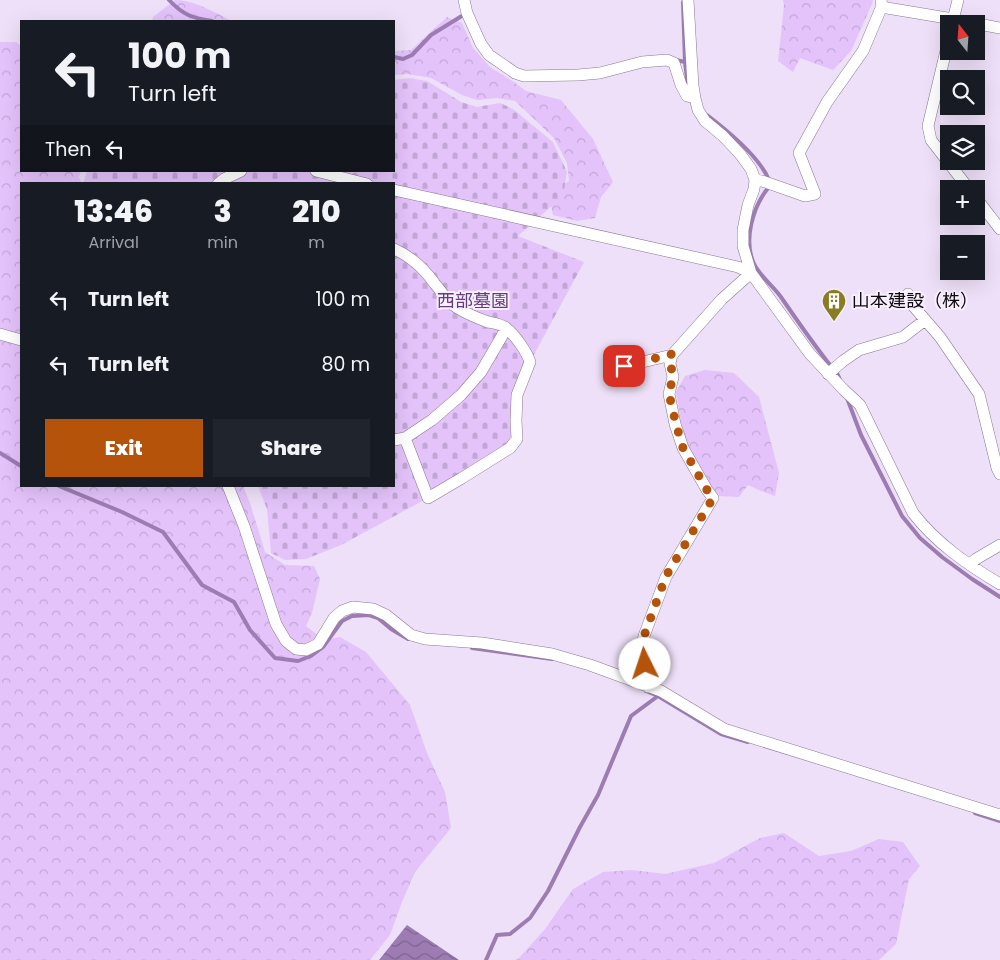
<!DOCTYPE html>
<html lang="en">
<head>
<meta charset="utf-8">
<style>
  body { margin:0; font-family:Poppins,"Noto Sans JP",sans-serif; background:#20242c; color:#f1f3f6; height:100vh; display:flex; flex-direction:column; font-size:19px; white-space:nowrap }
  * { box-sizing:border-box; margin:0 }
  p { font-size:16px; color:#9ea1a6 }
  .icon { flex:none; width:28px; height:28px; fill:none; stroke:currentColor; stroke-width:2; stroke-linecap:round; stroke-linejoin:round }
  .map { position:relative; flex:1; overflow:hidden }
  .side { position:absolute; left:20px; top:182px; width:375px; height:305px; display:flex; flex-direction:column; background:#171b24; border-radius:0px; box-shadow:0 5px 20px #0002 }
  .side>* { flex:none }
  .hud { position:absolute; left:20px; top:20px; width:375px; height:152px; border-radius:0px; box-shadow:0 5px 20px #0002; background:#171b24; color:#f1f3f6; overflow:hidden }
  .needle { width:32px; rotate:343deg }
  .tools { position:absolute; left:940px; top:15px; display:grid; gap:10px }
  .tools a { display:grid; place-items:center; width:45px; height:45px; border-radius:0px; background:#171b24; box-shadow:0 5px 20px #0002; font-size:25px }
  .pin { position:absolute; display:grid; place-items:center; width:42px; height:42px; color:#fff; margin:-21px; border-radius:10px; box-shadow:0 2px 8px #0006 }
  .me { position:absolute; width:55px; margin:-28px; rotate:356deg; stroke-linejoin:round; filter:drop-shadow(0 0 4px #0008) }
  .turn { display:flex; align-items:center; gap:18px; height:105px; padding:0 25px; font-size:22px }
  .turn .icon { width:65px; height:65px; stroke-width:2.5 }
  .turn b { display:block; font-size:35px; line-height:42px }
  .then { display:flex; align-items:center; height:48px; padding:0 25px; background:#0003; gap:10px; font-size:19px }
  .eta { display:flex; justify-content:space-evenly; align-items:center; height:85px; text-align:center }
  .eta b { font-size:30px; font-weight:800; line-height:35px }
  .action { display:flex; gap:10px; margin-top:auto; padding:10px 25px }
  .action a { flex:1; height:58px; border-radius:0px; background:#b45309; color:#fff; font-size:20px; font-weight:800; line-height:58px; text-align:center }
  .action a+a { background:#20242c; color:#f1f3f6 }
  ul { padding:0; list-style:none }
  li { display:flex; align-items:center; gap:15px; height:65px; padding:0 25px }
  li div { flex:1 }
  li b { display:block; font-size:19px }
  li em { font-style:normal }
  .map>svg:first-child { display:block }
  .forest { fill:url(#forest-crowns) }
  .cemetery { fill:url(#cemetery-stones) }
  .water { fill:url(#water-waves) }
  .lines { fill:none; stroke-linecap:round; stroke-linejoin:round }
  .stream { stroke:#9c7cb2; stroke-width:4 }
  .street-casing { stroke:#867a8f; stroke-width:12 }
  .street { stroke:#fff; stroke-width:11 }
  .route { stroke:#b45309; stroke-width:9; stroke-dasharray:0 16.2 }
  .labels { text-anchor:middle; stroke-width:4; stroke-linejoin:round; paint-order:stroke }
  .park-label { font-size:18px; fill:#663b7f; stroke:#f8f0ff }
  .poi-label { font-size:18px; fill:#0f0a12; stroke:#f8f0ff; text-anchor:start }
</style>
</head>
<body>
<div class="map">
<svg width="1000" height="960" viewBox="0 0 1000 960">
  <defs>
    <pattern id="forest-crowns" width="20" height="18" patternUnits="userSpaceOnUse" patternTransform="scale(1.25)"><rect width="20" height="18" fill="#e4c3fb"/><path d="M2 6a3 3 0 1 1 6 0M12 15a3 3 0 1 1 6 0" fill="none" stroke="#c2a6d6"/></pattern>
    <pattern id="cemetery-stones" width="16" height="16" patternUnits="userSpaceOnUse" patternTransform="scale(1.25)"><rect width="16" height="16" fill="#e4c3fb"/><path d="M2 7V4a2 2 0 0 1 4 0v3zM10 15v-3a2 2 0 0 1 4 0v3z" fill="#c2a6d6"/></pattern>
    <pattern id="water-waves" width="16" height="10" patternUnits="userSpaceOnUse" patternTransform="scale(1.25)"><rect width="16" height="10" fill="#9c7cb2"/><path d="M0 5q4-4 8 0t8 0" fill="none" stroke="#7e648f"/></pattern>
  </defs>
  <rect width="100%" height="100%" fill="#eee0f8"/>
  <path class="forest" d="M175,0C195,0 215,13 232,21H152L153,17Z
    M783,0H873L872,4L851,51L833,70L800,58L793,72L778,61L784,5Z
    M447,17L462,23L473,48L490,67L514,82L526,91L561,100L593,139L613,182L601,197L595,218L577,221L553,215L549,194L569,181L567,163L554,138L515,101L497,98L477,100L462,95L431,78L408,74L394,75V51L411,50Z
    M0,42H16L21,46V171H81L79,177L82,184H21V486H243L250,503L265,552L285,565L314,566L320,579L312,613L306,626L324,640L340,637L366,652L410,705L427,753L445,792L451,828L415,872L402,902L390,935L370,960H0Z
    M705,370L734,373L759,397L779,473L775,496L761,491L748,485L739,497L717,496L703,479L688,446L681,422L676,392L685,376Z
    M784,833L819,856L851,851L879,839L903,842L920,866L909,879L896,944L879,960H515L519,958L545,929L573,889L603,872L632,870L665,874L714,863L760,838Z"/>
  <path class="cemetery" d="M409,78L427,81L461,102L477,107L500,103L513,109L553,142L567,172L563,196L518,236L584,262L530,362L517,395V439L428,498L341,545L306,559L285,560L271,553L267,509L258,486H394V184H83L87,171H394V80Z"/>
  <path class="water" d="M407,925L459,960H379Z"/>
  <g class="lines">
    <path class="stream" d="M169,0C183,15 192,18 212,21
      M683,2L685,62L688,87
      M394,57L403,59L412,55L431,35L465,14
      M676,60L685,62
      M707,115C728,131 759,156 769,180
      M768,188C753,207 743,240 754,264C761,278 775,287 783,300C801,326 818,351 838,375L840,380
      M847,398L861,435L902,516L920,538L942,557L972,579L1000,597
      M0,453L21,466
      M59,486L122,512L163,532L202,585L234,602L250,630L275,658L298,661L311,656L323,647L342,621L352,616L369,615L378,618L391,629L408,639
      M472,648L552,659
      M646,691L658,696L721,734L748,742
      M975,813L1000,821
      M486,960L497,935L510,934L530,918L548,891L580,827L598,795L631,716L658,696"/>
    <defs>
      <path id="street" d="M464,0L467,13L481,44L489,55L515,73L524,76L578,75L600,73L642,62L667,60L674,63L681,85L687,96L695,98
        M688,0L693,86L695,98L698,110L705,121L723,136L740,154L751,169L755,180L754,189L748,205L743,230V246L751,273L810,354L844,390L860,405L913,513C936,543 968,565 1000,584
        M882,6L887,8L953,19L1000,28
        M952,24L958,0
        M949,38L928,126L931,140L969,189
        M316,171L367,184
        M755,180L762,181L805,196L815,194L799,153L827,102L863,51L882,6L881,0
        M218,184L224,179L241,171
        M394,190L738,267L751,273
        M976,198L1000,229
        M394,249C410,256 425,270 435,284C442,292 447,301 456,307C465,313 477,318 488,322C493,323 501,324 506,328C515,335 527,352 530,362L517,395L516,421L517,439L510,448L462,478L428,498L405,438
        M908,294L909,301L940,337L979,394L997,468L1000,474
        M0,334L21,340
        M609,370L672,355
        M828,374L843,361L859,350L903,337L925,320
        M394,440L405,438L432,420L461,395L481,372L502,336L505,327
        M228,486L244,526L276,624L286,641L296,649L306,650L318,644L334,618L342,611L353,607L373,609L386,615L411,635L425,639L482,643L552,654L590,665L661,691L724,729L1000,815
        M970,564L976,559L1000,545
        M648,687V678L641,650L644,636L666,577L713,498L707,490L683,448L675,424L669,394L673,377L670,363L672,355L722,299L751,273"/>
    </defs>
    <use href="#street" class="street-casing"/>
    <use href="#street" class="street"/>
  </g>
  <g class="lines">
    <path class="route" d="M624,366L672,354L670,362L673,376L669,394L676,424L683,448L707,490L713,498L666,576L644,636L642,650L645,664"/>
  </g>
  <defs>
    <symbol id="building-pin" viewBox="-11 -11 22 30"><path d="M0 17L-7.5 6A9.5 9.5 0 1 1 7.5 6Z" fill="#897d23" stroke="#f8f0ff"/><path d="M-4-6H4V6H1V3H-1V6H-4ZM-2.5-4.3h1.7v1.8h-1.7ZM.8-4.3h1.7v1.8H.8ZM-2.5-1h1.7V.8h-1.7ZM.8-1h1.7V.8H.8Z" fill="#fff"/></symbol>
  </defs>
  <g fill-rule="evenodd">
    <use href="#building-pin" x="820" y="287" width="28" height="38"/>
  </g>
  <g class="labels">
    <g class="park-label">
      <text x="473" y="307">西部墓園</text>
    </g>
    <g class="poi-label">
      <text x="852" y="307">山本建設（株）</text>
    </g>
  </g>
</svg>
<div class="tools">
<a><svg class="needle" viewBox="-14 -14 28 28"><path d="M0-13l5 13h-10z" fill="#e53935"/><path d="M0 13l5-13h-10z" fill="#9ea1a6"/></svg></a>
<a><svg class="icon" aria-label="search" viewBox="0 0 24 24"><circle cx="10" cy="10" r="6"/><path d="M15 15l6 6"/></svg></a>
<a><svg class="icon" aria-label="layers" viewBox="0 0 24 24"><path d="M12 4l9 5-9 5-9-5zM3 14l9 5 9-5"/></svg></a>
<a>+</a>
<a>−</a>
</div>
<div class="pin" style="left:624px;top:366px;background:#d93025"><svg class="icon" aria-label="arrive" viewBox="0 0 24 24"><path d="M6 21V4h12l-3 4 3 4H6"/></svg></div>
<svg class="me" style="left:645px;top:664px" viewBox="-20 -20 40 40"><circle r="19" fill="#fff"/><path d="M0-13L10 11 0 6-10 11z" fill="#b45309"/></svg>
<div class="hud">
<div class="turn"><svg class="icon" aria-label="left" viewBox="0 0 24 24"><path d="M17 20v-9H6M10 6l-5 5 5 5"/></svg><div><b>100 m</b>Turn left</div></div>
<div class="then">Then<svg class="icon" aria-label="left" viewBox="0 0 24 24"><path d="M17 20v-9H6M10 6l-5 5 5 5"/></svg></div>
</div>
<section class="side">
<div class="eta">
<div><b>13:46</b><p>Arrival</p></div>
<div><b>3</b><p>min</p></div>
<div><b>210</b><p>m</p></div>
</div>
<ul>
<li><svg class="icon" aria-label="left" viewBox="0 0 24 24"><path d="M17 20v-9H6M10 6l-5 5 5 5"/></svg><div><b>Turn left</b></div><em>100 m</em></li>
<li><svg class="icon" aria-label="left" viewBox="0 0 24 24"><path d="M17 20v-9H6M10 6l-5 5 5 5"/></svg><div><b>Turn left</b></div><em>80 m</em></li>
</ul>
<div class="action"><a>Exit</a><a>Share</a></div>
</section>
</div>
</body>
</html>
